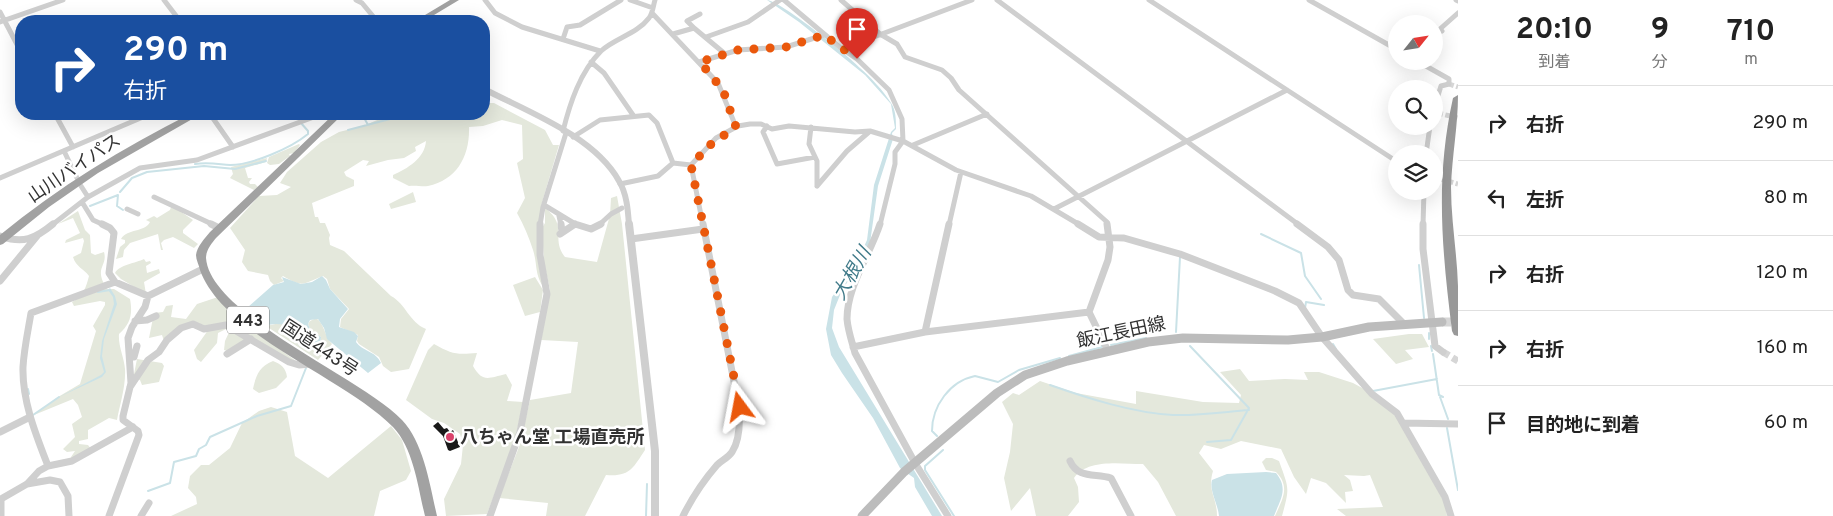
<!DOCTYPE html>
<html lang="ja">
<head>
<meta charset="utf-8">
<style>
  body { margin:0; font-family:Overpass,"Noto Sans JP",sans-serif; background:#f2f2f2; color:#222; height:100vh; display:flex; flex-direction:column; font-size:19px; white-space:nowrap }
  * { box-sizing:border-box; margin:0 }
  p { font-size:16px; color:#767676 }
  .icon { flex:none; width:28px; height:28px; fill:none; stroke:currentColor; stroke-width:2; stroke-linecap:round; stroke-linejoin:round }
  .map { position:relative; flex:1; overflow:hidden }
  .drawer { display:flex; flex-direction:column; background:#fff; width:375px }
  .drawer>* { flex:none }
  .guide { position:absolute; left:15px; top:15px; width:475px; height:105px; border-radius:20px; box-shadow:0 5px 20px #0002; background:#1a4fa0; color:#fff; overflow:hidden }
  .needle { width:32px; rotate:60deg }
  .controls { position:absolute; left:1388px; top:15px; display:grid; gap:10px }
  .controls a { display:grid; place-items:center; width:55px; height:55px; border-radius:50%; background:#fff; box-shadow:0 5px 20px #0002; font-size:25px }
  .pin { position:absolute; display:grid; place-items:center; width:42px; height:42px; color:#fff; margin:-51px -21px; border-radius:50% 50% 50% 0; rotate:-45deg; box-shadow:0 0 5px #0007 }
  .pin .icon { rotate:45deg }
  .me { position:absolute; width:55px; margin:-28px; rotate:347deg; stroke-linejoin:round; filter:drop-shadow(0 0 4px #0008) }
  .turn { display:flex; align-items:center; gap:18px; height:105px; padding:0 25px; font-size:22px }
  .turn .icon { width:65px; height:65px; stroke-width:2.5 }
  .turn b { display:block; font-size:35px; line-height:42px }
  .eta { display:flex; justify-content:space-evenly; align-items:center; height:85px; text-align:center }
  .eta b { font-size:30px; font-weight:700; line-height:35px }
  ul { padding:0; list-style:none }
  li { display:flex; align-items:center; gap:15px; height:75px; padding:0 25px; border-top:1px solid #e0e0e0 }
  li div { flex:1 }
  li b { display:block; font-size:19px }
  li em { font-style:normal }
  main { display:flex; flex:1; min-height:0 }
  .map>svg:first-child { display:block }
  .green { fill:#e4e8dc }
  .water { fill:#cae2e7 }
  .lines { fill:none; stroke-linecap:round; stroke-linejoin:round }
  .stream { stroke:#cae2e7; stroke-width:2 }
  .building { fill:#191919 }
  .minor-tunnel-far1 { stroke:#d6d6d6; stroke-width:5; stroke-dasharray:5 2.5; stroke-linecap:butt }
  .minor-tunnel { stroke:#d6d6d6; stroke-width:7; stroke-dasharray:7 4; stroke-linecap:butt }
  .secondary-tunnel { stroke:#d6d6d6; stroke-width:9; stroke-dasharray:9 5; stroke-linecap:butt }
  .minor-far1 { stroke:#cfcfcf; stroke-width:5 }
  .minor { stroke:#cfcfcf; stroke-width:7 }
  .tertiary-far1 { stroke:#cfcfcf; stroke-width:6 }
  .tertiary { stroke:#cfcfcf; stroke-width:8 }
  .secondary { stroke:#bcbcbc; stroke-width:9 }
  .trunk { fill:#a2a2a2; fill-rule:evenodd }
  .motorway { fill:#999; fill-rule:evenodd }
  .route { stroke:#ea580c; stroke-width:9; stroke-dasharray:0 16.2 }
  .poi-dot { fill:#da436c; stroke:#fff; stroke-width:2 }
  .labels { text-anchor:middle; stroke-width:5; stroke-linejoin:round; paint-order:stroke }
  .shield { fill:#fff; stroke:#707070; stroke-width:1 }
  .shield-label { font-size:16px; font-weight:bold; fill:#323232 }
  .street-label { font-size:18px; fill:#323232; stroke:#fff }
  .poi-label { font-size:18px; font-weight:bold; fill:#323232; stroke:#fff; text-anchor:start }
  .water-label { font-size:19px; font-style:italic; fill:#417b8a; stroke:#fff }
</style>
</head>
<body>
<main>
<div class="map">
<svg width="1458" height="516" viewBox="0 0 1458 516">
  <rect width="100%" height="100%" fill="#fff"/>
  <path class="green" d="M484,103H494L545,130L553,145H559L541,206L544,288C534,273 538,266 533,250C529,238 524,225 517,213L525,198L517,163L523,159L522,125L502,120L483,126L469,127C470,156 457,180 428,186C422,187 416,185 409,186L393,178V175C407,169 425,158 426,141L415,147L416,151L404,158L388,160L366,166L369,161L363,160L344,172L346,176L354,180V186L312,203L315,217H318L320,223H325L330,235L329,238L330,245L344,251L391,296C406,304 409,322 426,329L409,369L391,372L383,366L379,357L359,344L357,341L358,335L340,327L341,319L349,309L330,289L327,279L323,276C303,283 305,289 283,276L281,278L284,281L274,285L270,281L268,275L248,271L242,262L245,250L230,228L259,196L277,195L291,187L280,183L287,172L321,142L339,132L363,126L382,118L428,114L426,118L435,119L439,114H484Z
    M299,144L300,145L294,153L289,154L290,156L279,164L270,165L267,163L269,157Z
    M267,158L266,162L245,168L248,178H252L249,182L250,184H255L258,187L254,190L230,178L233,174L231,167Z
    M413,192L416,202L391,209L389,204Z
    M617,196L622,224L645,450C633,468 630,477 606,475L585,516H546L548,503L499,498L519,447L530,400L571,393L578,342L541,340L550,290L544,262L542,228L545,223V208C569,226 550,239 565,257L597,262L610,215L611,198Z
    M171,207H174L193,220L183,230V233L198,244L194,248L173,237L164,240L161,243L163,250H161L158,234L130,243L124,250L123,257L116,259L120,247L125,243V240L121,239C128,228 144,233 150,222L146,220L154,216L157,218L170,210Z
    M78,211L85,230L90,235L91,253L95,255L104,252C108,267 93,267 107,289H114L130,299C133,315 130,324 119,334C118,346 124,357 125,369C126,386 120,404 117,420L109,418L88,430V439L79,441V444L88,445L91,449L69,460L75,451L67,452L63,449L75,437L72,424L82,417L78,405L73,399L34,415L58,397L80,384L96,331L93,326L105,305V302L100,301L74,306L72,302C83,296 86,288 89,276C84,269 76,267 73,257L81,253L84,241L83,238L65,243L66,240L80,233L73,218L58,224Z
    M144,259L146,262L150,261L151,263L146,266L147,273L159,269L160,273L144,282L146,294L121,279L115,273C119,265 136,263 144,259Z
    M535,277L543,290L540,312L525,316L513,285Z
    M218,297L248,326L296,361L290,360L254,339L231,352L224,350L225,341L232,326L218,333L217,343L201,362L197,359L194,350L211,326L206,327L196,322L164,341L162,335L149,338L154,313L163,312L166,306L173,305L171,317L186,319L197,304Z
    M316,318C325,324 324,336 332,344L318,360L266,326L280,323L285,325L315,349L320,346L321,337L311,331L308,324L310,321Z
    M1409,334H1422L1429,347L1405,350L1413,359L1396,364L1373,339Z
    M434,344C452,354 456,355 477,353L473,366C483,383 488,378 506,374L512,385L507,401L523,402L515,440L487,514L446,516L444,499L461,464L463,445L460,434L444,423L432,419L406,400L428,350Z
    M137,359L162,363L164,366L159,382L142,385L140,380L133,379Z
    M273,361C281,364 286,368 287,377L276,388L259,393L253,389C256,375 259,367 273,361Z
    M1240,369L1249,381L1285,379L1308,380L1304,372H1319L1353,383L1364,389L1395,414L1431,476L1445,504L1447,516H1346L1337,509L1383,507L1370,475L1364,476L1344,475L1350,480L1353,491L1345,492L1346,503L1326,483L1311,478L1306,494L1294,477L1281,449L1241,441L1221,449L1204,445L1199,453L1213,471C1207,491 1217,497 1217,516H1176L1158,482L1143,464C1121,464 1088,458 1074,478L1078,487L1079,502L1068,516H1036L1030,488L1011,511L1004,478L1010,452L1013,424L1002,402L1013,393L1019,395L1040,381L1076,393L1136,404V391L1203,402L1239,403L1241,395L1220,372Z
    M271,407L287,412L295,456L328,478L391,426L402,440L411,471L406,480L380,491L374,516H171L197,504L196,497L188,488L190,476L201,465H209L230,448L242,423L259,411Z
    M1266,458H1272L1279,461C1289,489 1290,487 1282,516H1275C1282,500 1291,487 1276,472L1266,470L1262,462Z"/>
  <path class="water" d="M767,0C779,0 849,56 860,68C871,78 883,90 891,103C896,110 896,120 896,129L892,133L893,139L878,186L870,243L860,264L842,290L834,310L832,328L839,347L942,516H932L915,487L914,478L900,468L873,418L842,373L831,355L826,329L832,297L858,260L867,240L874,185L891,132L895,128L891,104L865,75L799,22Z
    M322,276L326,280L330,289L348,309L340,319L339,327L354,332L358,336L356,342C362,351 376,351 381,363L368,373L327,339L324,328L318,319L310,320L308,324L311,331L321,337L320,346L315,348C299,335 292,320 268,325L248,307L273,285L284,282L282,277L301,284L312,282Z
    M110,288L115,296L117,304L104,339L102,356L106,372L102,377L59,397L101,375L104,372L100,358L102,341L114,304L113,297L108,290Z
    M1266,472L1276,473C1289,489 1280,500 1274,516H1219C1218,504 1209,490 1212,480L1227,474Z"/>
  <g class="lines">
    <path class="stream" d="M362,114L368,125
      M348,130L390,119L401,114
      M195,164C208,162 217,164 230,165C252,165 291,148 308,134V131L301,123
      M120,192L132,178L147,172L204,166L235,169L266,161
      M90,206L118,195L117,206L123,210
      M1261,234L1301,253L1305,276L1321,299
      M1419,265L1424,318
      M98,292L110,290
      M1305,308L1306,302L1324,305
      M1176,332L1180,257
      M1429,333V339
      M1333,344L1336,349
      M1111,345L1146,338
      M1190,346L1249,408L1231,440L1207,442
      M1431,346L1432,351
      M1433,354L1439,395L1443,397
      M1069,356L1102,347L1099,339
      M1050,385C1087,398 1133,413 1173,415C1198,416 1224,412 1249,410
      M28,389L29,394
      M1373,391L1437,379
      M1440,397L1448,419
      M33,415L59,397
      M1447,428L1458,490
      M937,436L932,431C932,406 950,381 975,376L998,382L1019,370L1060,358
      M943,450L925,466V470L954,516
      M148,491L170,483L174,462L196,456L199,449L206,445L210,437L257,416L291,406L306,368
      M646,516L647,484"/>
  </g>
  <path class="building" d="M438,422L444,429L447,428L450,432L453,430L460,447L450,451L448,450L443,436L433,426Z"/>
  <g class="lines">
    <path class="minor-tunnel-far1" d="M1449,84L1458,87
      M1438,113L1458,118
      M1434,177L1458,184"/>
    <path class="minor-tunnel" d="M1443,352L1458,361"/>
    <path class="secondary-tunnel" d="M1442,322H1458"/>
    <path class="minor-far1" d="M164,0L180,21
      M356,0L362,3L377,21
      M485,0L495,13L522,27L600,51
      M630,0L653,8
      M784,0L842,49L857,59L889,90L902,119L903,141L895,152V164L880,225
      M841,0L880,34L897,44L905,57L942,70L951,78L959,90L1107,222V225
      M997,0L1299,225
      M1149,0L1396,161
      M1309,0L1396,49
      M1456,0L1458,1
      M0,12L21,52
      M652,13L718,83L736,127
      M0,22L63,0
      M694,28L687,21L700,14
      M1442,31L1440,29L1458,13
      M673,34L694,28L724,53
      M706,37L748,22L780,0
      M563,39L567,27L580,25L621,0
      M842,49L972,0
      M1417,61L1449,79V84L1441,86L1434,108
      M591,62L604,73L633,115
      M699,62L738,50L786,47L824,35
      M55,114L73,147
      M210,114L233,147
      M767,126L763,132L777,164L815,157
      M811,127L809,144L817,161V186
      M563,131C570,103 580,72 601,51C615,38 637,34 649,18C653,13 653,6 655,0
      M573,137L600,120L649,115L657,123L673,163L691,165
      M913,145L987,114
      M64,151L77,178
      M1426,154L1430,126
      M0,178L150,114
      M620,184L658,176L673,163
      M81,186L88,197
      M817,186L847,151L869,132
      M154,197L214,225
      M82,202L93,220L104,225
      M544,205L577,225
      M127,209L138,214
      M1054,209L1287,90
      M559,216L561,225
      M52,225L88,197L140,168L197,160L322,114
      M540,225L543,207L566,133
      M573,225L575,224
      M599,225L611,214L622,208
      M703,225L691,165L716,138L738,126L750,124H761L772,129L789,126L855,132L870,131L903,141L956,170L1031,196L1080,225
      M949,225L961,172
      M1423,225L1424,191"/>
    <path class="minor" d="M102,224L110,228L114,233L109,273L115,282L148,296
      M211,224L219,228
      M561,224L562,232
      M575,224L591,229L601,224
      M880,224C870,255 847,286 847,319C848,331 852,342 855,353L915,463L948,516
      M1078,224L1099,237L1124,238L1180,254L1275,291L1299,303L1322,337L1372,394L1397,413L1445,497L1451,516
      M1107,224L1110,247L1108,260L1089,312L1108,351
      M1297,224L1328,247L1339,260L1348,290L1353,295L1379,299L1404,324
      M1423,224V249L1435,346L1443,352
      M560,234L575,224
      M0,236C23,244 35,239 53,224
      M631,239L703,229
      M0,281L37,236
      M148,296L203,269
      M135,321L147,320L156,316
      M925,332L949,224
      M853,347L925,332L1089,312
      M227,354L251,339
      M134,357L137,346
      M130,387L148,360L159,352L167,340L181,328L193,324L204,329L226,325L289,362L299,365L311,364
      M1403,423L1458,424
      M0,432L30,417
      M1070,461C1078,479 1095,473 1111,478L1131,516
      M48,466C36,435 22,401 23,367C24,349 28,331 31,313L115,282
      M27,484L50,480L60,482L68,496L69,516
      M1,516V499L27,484L39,471L48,466L72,461L133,427
      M109,516L139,435L138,431L123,420V416L131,383L128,338L132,327L145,307L148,296
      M141,516L149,503
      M490,516L520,432L547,294L540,255V224
      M683,516C692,498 704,480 717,465C722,460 728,458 732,452C740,440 740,421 739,407L703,224"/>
    <path class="tertiary-far1" d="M484,89C528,112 594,136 619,181C627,194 628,211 629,225"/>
    <path class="tertiary" d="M629,224L655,451V516"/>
    <path class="secondary" d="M862,516L904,472L997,393L1025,375L1067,361L1148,342L1183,338L1288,340L1322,337L1369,327L1442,322"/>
    <path class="trunk" d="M450,0H459L424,21H415Z
      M190,114H201L98,173L49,207L3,244L0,245V235C58,187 123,148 190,114Z
      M334,114H343L216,238C212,243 206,250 206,258C210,315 362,378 402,420C424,443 430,486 437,516H425C418,488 414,449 393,427C344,377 223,335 200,270C199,265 196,260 196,255C197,247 204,239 210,232Z"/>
    <path class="motorway" d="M1458,95C1458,126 1452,156 1451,187C1451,220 1457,253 1458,286C1458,303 1458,319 1458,336L1454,335L1452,331C1442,250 1435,179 1453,98Z"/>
  </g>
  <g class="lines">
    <path class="route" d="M740,407L691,165L710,145L736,127L723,90L700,62L738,50L786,47L824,35L857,59"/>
  </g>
  <circle class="poi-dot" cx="450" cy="437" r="5"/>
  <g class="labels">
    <rect class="shield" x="227" y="306.5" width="42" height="27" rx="4"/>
    <g class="shield-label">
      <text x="248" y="326">443</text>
    </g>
    <g class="street-label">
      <text transform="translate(74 168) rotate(-34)" y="6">山川バイパス</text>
      <text transform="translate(1121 332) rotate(-12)" y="6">飯江長田線</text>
      <text transform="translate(320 348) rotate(33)" y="6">国道443号</text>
    </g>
    <g class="poi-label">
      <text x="460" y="443">八ちゃん堂 工場直売所</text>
    </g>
    <g class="water-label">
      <text transform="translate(851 273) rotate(-60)" y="7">大根川</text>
    </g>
  </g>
</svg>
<div class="controls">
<a><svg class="needle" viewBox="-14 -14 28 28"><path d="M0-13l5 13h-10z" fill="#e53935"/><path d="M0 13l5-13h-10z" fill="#767676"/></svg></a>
<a><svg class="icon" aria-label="search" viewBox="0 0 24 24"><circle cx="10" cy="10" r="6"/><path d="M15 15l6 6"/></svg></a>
<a><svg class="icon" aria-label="layers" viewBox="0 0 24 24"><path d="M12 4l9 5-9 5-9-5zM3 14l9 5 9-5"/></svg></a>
</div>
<div class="pin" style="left:857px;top:59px;background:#d93025"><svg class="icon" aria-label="arrive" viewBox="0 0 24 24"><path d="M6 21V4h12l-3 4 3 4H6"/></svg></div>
<svg class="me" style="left:740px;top:407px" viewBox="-20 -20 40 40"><path d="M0-17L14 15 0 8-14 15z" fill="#ea580c" stroke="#fff" stroke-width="4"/></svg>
<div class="guide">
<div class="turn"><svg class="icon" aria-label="right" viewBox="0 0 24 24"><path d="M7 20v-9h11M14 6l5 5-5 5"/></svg><div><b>290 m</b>右折</div></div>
</div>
</div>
<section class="drawer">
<div class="eta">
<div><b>20:10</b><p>到着</p></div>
<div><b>9</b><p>分</p></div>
<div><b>710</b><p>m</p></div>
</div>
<ul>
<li><svg class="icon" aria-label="right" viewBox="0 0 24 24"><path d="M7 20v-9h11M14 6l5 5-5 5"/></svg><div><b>右折</b></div><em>290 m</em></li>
<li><svg class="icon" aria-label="left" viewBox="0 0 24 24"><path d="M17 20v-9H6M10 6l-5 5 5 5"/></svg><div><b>左折</b></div><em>80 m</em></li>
<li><svg class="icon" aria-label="right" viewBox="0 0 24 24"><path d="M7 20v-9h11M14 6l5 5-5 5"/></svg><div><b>右折</b></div><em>120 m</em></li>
<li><svg class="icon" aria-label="right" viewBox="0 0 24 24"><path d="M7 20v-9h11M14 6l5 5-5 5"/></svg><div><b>右折</b></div><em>160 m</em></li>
<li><svg class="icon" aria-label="arrive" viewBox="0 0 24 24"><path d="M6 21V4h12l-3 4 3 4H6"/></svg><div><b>目的地に到着</b></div><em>60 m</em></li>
</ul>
</section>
</main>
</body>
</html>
